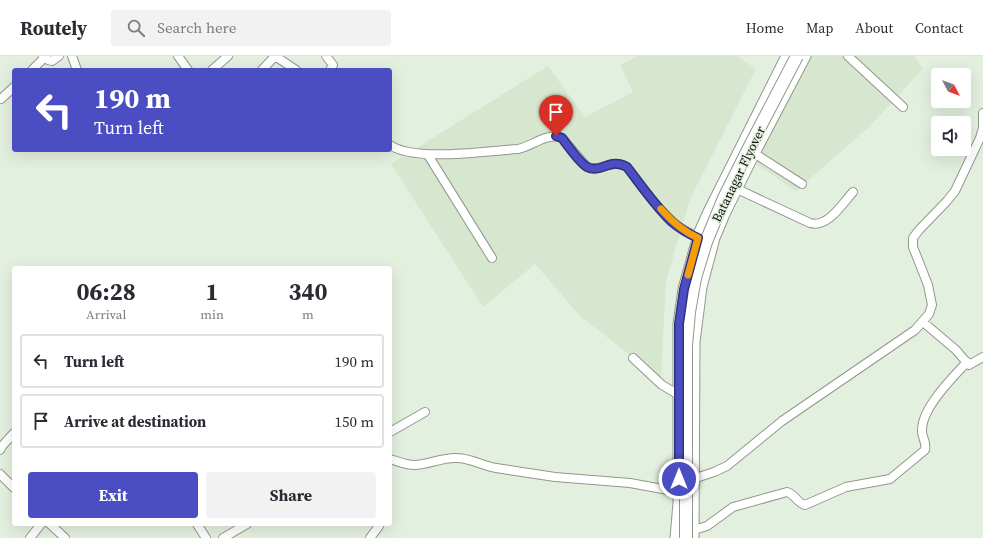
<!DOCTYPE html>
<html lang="en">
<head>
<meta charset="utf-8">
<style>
  body { margin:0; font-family:"Source Serif 4",serif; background:#f2f2f3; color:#2b2b33; height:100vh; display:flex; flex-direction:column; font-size:15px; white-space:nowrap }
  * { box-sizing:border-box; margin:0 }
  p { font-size:13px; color:#7c7c81 }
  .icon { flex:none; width:22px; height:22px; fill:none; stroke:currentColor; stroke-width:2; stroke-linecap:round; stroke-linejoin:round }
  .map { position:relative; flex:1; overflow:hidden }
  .side { position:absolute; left:12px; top:210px; width:380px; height:260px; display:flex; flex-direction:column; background:#fff; border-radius:4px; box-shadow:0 4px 16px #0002 }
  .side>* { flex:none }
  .banner { position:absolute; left:12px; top:12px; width:380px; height:84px; border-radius:4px; box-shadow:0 4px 16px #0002; background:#4b4dc3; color:#fff; overflow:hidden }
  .needle { width:26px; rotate:131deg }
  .buttons { position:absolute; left:931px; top:12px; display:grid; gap:8px }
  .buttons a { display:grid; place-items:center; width:40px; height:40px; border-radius:4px; background:#fff; box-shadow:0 4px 16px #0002; font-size:20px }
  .pin { position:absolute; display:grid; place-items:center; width:34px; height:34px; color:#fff; margin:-41px -17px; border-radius:50% 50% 50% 0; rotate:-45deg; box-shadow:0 0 4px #0007 }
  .pin .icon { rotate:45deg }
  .me { position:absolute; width:44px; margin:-22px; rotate:0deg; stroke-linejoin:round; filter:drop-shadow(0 0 3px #0008) }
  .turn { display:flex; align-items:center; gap:14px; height:84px; padding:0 16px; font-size:18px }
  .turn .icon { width:52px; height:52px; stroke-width:2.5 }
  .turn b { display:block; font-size:28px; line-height:34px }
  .eta { display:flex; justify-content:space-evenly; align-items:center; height:68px; text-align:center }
  .eta b { font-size:24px; font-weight:700; line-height:28px }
  .primary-button { display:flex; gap:8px; margin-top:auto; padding:8px 16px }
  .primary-button a { flex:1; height:46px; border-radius:4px; background:#4b4dc3; color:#fff; font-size:16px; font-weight:700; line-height:46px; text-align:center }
  .primary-button a+a { background:#f2f2f3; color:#2b2b33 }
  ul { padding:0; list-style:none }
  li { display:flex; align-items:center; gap:12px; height:54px; margin:0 8px 6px; padding:0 8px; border:2px solid #e1e1e2; border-radius:4px }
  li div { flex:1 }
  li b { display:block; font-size:15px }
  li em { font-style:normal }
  header { display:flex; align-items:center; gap:24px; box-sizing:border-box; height:56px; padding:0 20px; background:#fff; border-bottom:1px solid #e1e1e2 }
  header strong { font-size:19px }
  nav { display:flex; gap:22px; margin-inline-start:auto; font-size:14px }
  .search { width:280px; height:36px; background:#f2f2f3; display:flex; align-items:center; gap:10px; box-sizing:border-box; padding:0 14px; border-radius:4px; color:#7c7c81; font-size:15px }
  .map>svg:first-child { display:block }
  .built { fill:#d6e6cf }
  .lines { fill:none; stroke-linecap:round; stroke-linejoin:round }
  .minor-casing { stroke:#8f998a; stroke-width:10 }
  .tertiary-casing { stroke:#8f998a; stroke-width:13 }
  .minor { stroke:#fff; stroke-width:8 }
  .tertiary { stroke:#fff; stroke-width:11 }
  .secondary-bridge-casing { stroke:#8f998a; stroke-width:14; stroke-linecap:butt }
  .secondary-bridge { stroke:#fff; stroke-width:12 }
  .route-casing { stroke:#31327f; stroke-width:10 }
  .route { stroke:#4b4dc3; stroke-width:7 }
  .slow { stroke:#f59e0b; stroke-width:7 }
  .labels { text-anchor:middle; stroke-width:3; stroke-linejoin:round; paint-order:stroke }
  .street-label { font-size:13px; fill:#121510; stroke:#e4f0df }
</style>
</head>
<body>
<header>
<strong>Routely</strong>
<div class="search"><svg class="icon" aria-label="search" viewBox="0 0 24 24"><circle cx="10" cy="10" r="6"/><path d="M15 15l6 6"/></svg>Search here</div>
<nav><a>Home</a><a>Map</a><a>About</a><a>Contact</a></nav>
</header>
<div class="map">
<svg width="983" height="482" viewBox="0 0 983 482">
  <rect width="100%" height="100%" fill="#e4f0df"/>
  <path class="built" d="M638,0H738L756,13L690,143L666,225L661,323L581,261L535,208L483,251L391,108L548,10L585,61L633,36L620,9Z
    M812,0H914L923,13L868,72L796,135L755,107Z"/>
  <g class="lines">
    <defs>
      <path id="minor" d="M43,0L48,4L52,5L59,0
        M72,0L77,14
        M178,0L188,14
        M275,0L296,14
        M326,0L333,9L330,14
        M848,0L903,51
        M32,14L44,2
        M212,14L228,0
        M262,14L275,0
        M1,43L14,31
        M390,89C414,106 487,95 518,93C533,90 547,76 562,82L586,110C602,117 611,102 627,111C641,129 654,149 672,165C681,174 693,178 703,185
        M754,97L802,128
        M428,99L492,202
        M737,133L810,167C828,172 842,148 853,136
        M923,266L956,294L969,309L983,301
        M633,302L662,329L679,339
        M390,376L425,356
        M0,394L3,389L14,377
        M390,403C397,405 406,409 414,409C429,409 442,401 457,402C470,402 483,410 496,412L555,421L630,427L679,436
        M0,418L14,432
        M693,423L714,416L727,410L782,365L915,274L929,258L932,249L928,229L913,191V182L919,174L947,145L955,135L980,82L983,72V57
        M50,468L65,482
        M197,468L206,482
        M694,474L707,470L733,451L787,436C795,438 797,447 805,449L846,431L890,423L925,394C927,385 921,381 922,373C923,351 952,322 967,306
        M30,482L41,468
        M223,482L247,468
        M370,482L379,470"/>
      <path id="tertiary" d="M676,482L679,447V268L684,233L694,197L700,176L709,156L787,0
        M693,482L694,286L701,231L714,182L724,158L754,97L805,0"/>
    </defs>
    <use href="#minor" class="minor-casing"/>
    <use href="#tertiary" class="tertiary-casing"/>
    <use href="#minor" class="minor"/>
    <use href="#tertiary" class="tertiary"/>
    <defs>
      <path id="secondary-bridge" d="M686,482V290L689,256L695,222L706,186L724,142L749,92L797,0"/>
    </defs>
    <use href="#secondary-bridge" class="secondary-bridge-casing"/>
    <use href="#secondary-bridge" class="secondary-bridge"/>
  </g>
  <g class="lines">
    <defs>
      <path id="route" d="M556,80L562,82C568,90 579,106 587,111C601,118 610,101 627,111C641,129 655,150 672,166C680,173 689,178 698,182L684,233L679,268V423"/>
    </defs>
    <use href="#route" class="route-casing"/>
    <use href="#route" class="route"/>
    <path class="slow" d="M661,153C672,166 683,175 698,182L688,219"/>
  </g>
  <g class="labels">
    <g class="street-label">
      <text transform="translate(738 118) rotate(-64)" y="5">Batanagar Flyover</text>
    </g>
  </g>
</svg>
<div class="buttons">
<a><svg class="needle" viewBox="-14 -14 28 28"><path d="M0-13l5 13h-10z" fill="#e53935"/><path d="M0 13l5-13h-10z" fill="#7c7c81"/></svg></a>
<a><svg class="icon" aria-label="sound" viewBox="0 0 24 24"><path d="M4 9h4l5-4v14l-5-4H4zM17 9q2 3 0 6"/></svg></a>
</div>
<div class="pin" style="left:556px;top:80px;background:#d93025"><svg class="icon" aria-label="arrive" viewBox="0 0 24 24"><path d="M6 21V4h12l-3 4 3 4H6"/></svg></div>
<svg class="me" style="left:679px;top:423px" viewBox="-20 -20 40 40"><circle r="17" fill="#4b4dc3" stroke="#fff" stroke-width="3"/><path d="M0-11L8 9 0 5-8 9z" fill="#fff"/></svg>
<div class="banner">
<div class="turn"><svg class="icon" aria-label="left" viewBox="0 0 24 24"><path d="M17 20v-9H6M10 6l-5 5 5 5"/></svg><div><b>190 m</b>Turn left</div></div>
</div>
<section class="side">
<div class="eta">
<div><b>06:28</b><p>Arrival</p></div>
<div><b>1</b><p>min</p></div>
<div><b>340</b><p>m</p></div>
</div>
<ul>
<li><svg class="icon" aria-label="left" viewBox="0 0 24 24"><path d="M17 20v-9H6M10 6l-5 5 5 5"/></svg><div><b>Turn left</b></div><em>190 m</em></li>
<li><svg class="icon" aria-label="arrive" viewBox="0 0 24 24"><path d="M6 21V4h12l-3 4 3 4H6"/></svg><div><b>Arrive at destination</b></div><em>150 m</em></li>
</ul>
<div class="primary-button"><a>Exit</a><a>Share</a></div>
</section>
</div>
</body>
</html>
